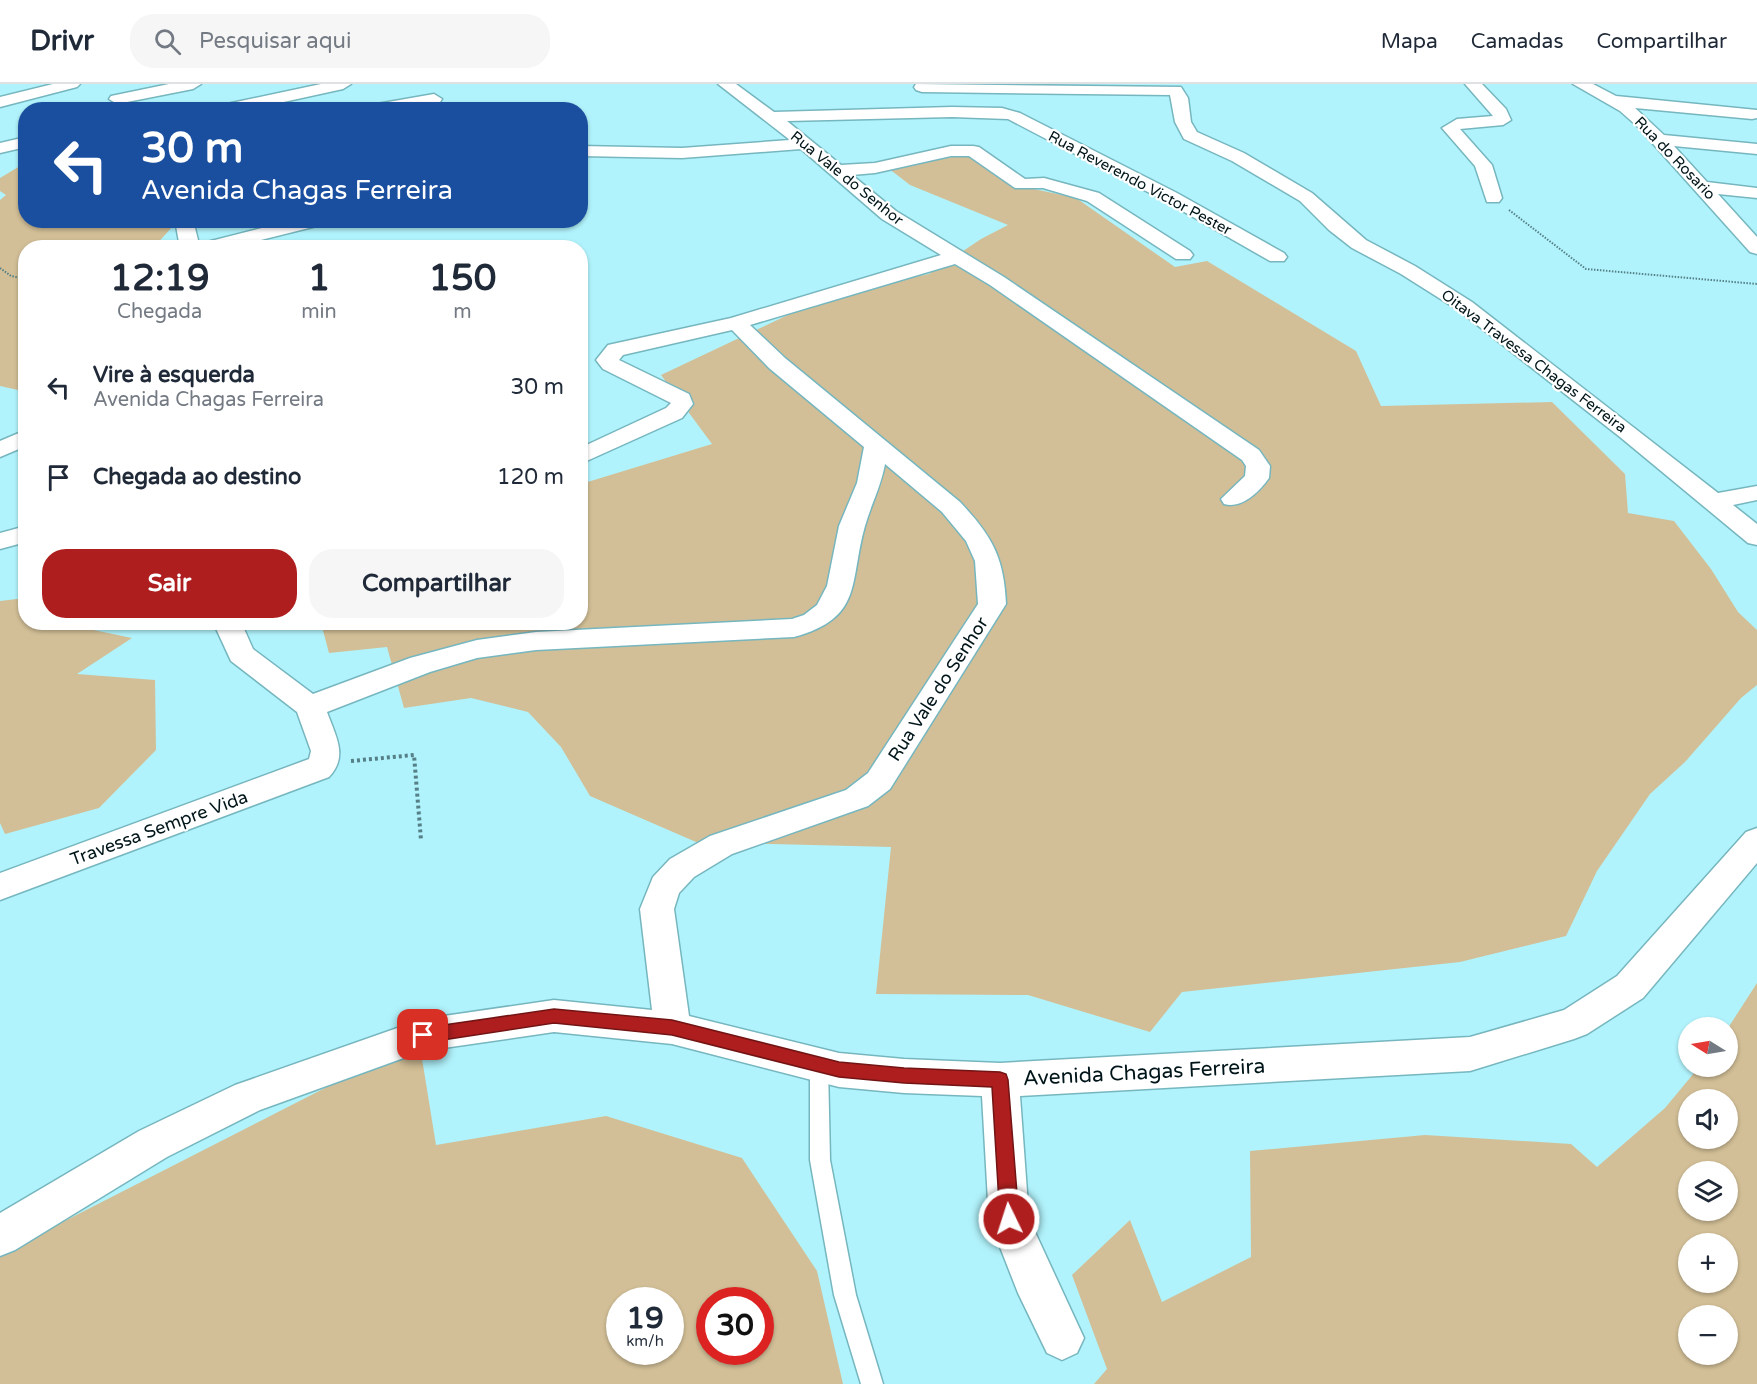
<!DOCTYPE html>
<html lang="pt">
<head>
<meta charset="utf-8">
<style>
  body { margin:0; font-family:"Varela Round",sans-serif; background:#f6f6f7; color:#1f2937; height:100vh; display:flex; flex-direction:column; font-size:22px; white-space:nowrap }
  * { box-sizing:border-box; margin:0 }
  p { font-size:20px; color:#747a83 }
  .icon { flex:none; width:33px; height:33px; fill:none; stroke:currentColor; stroke-width:2; stroke-linecap:round; stroke-linejoin:round }
  .map { position:relative; flex:1; overflow:hidden }
  .details { position:absolute; left:18px; top:156px; width:570px; height:390px; display:flex; flex-direction:column; background:#fff; border-radius:24px; box-shadow:0 2px 4px #0004 }
  .details>* { flex:none }
  .banner { position:absolute; left:18px; top:18px; width:570px; height:126px; border-radius:24px; box-shadow:0 2px 4px #0004; background:#1a4fa0; color:#fff; overflow:hidden }
  .needle { width:39px; rotate:281deg }
  .fabs { position:absolute; left:1678px; top:933px; display:grid; gap:12px }
  .fabs a { display:grid; place-items:center; width:60px; height:60px; border-radius:50%; background:#fff; box-shadow:0 2px 4px #0004; font-size:30px }
  .speed { position:absolute; left:606px; top:1203px; display:flex; gap:12px; font-size:30px; font-weight:700; text-align:center }
  .speed>* { display:grid; place-content:center; width:78px; height:78px; border-radius:50%; background:#fff; box-shadow:0 2px 4px #0004; line-height:1 }
  .speed small { font-size:15px; font-weight:400 }
  .speed .limit { border:9px solid #d22; background:#fff; color:#111 }
  .pin { position:absolute; display:grid; place-items:center; width:51px; height:51px; color:#fff; margin:-26px; border-radius:12px; box-shadow:0 3px 9px #0006 }
  .me { position:absolute; width:66px; margin:-33px; rotate:356deg; stroke-linejoin:round; filter:drop-shadow(0 0 4px #0008) }
  .turn { display:flex; align-items:center; gap:21px; height:126px; padding:0 24px; font-size:27px }
  .turn .icon { width:78px; height:78px; stroke-width:2.5 }
  .turn b { display:block; font-size:42px; line-height:51px }
  .eta { display:flex; justify-content:space-evenly; align-items:center; height:102px; text-align:center }
  .eta b { font-size:36px; font-weight:700; line-height:42px }
  .cta { display:flex; gap:12px; margin-top:auto; padding:12px 24px }
  .cta a { flex:1; height:69px; border-radius:24px; background:#af1e1f; color:#fff; font-size:24px; font-weight:700; line-height:69px; text-align:center }
  .cta a+a { background:#f6f6f7; color:#1f2937 }
  ul { padding:0; list-style:none }
  li { display:flex; align-items:center; gap:18px; height:90px; padding:0 24px }
  li div { flex:1 }
  li b { display:block; font-size:22px }
  li em { font-style:normal }
  header { display:flex; align-items:center; gap:36px; box-sizing:border-box; height:84px; padding:0 30px; background:#fff; border-bottom:2px solid #e0e1e3 }
  header strong { font-size:28px }
  nav { display:flex; gap:33px; margin-inline-start:auto; font-size:21px }
  .search { width:420px; height:54px; background:#f6f6f7; display:flex; align-items:center; gap:15px; box-sizing:border-box; padding:0 21px; border-radius:24px; color:#747a83; font-size:22px }
  .map>svg:first-child { display:block }
  .green { fill:#d2bf97; fill-rule:evenodd }
  .lines { fill:none; stroke-linecap:round; stroke-linejoin:round }
  .lane-casing { stroke:#76b6bf; stroke-width:3 }
  .street-casing { stroke:#76b6bf; stroke-width:3 }
  .path-far1 { stroke:#558087; stroke-width:2; stroke-dasharray:1.5 1.5; stroke-linecap:butt }
  .path { stroke:#558087; stroke-width:4; stroke-dasharray:3 3; stroke-linecap:butt }
  .lane { fill:#fff; fill-rule:evenodd }
  .street { fill:#fff; fill-rule:evenodd }
  .route { fill:#af1e1f; stroke:#721414; stroke-width:1.5 }
  .labels { text-anchor:middle; stroke-width:4.5; stroke-linejoin:round; paint-order:stroke }
  .far-street-label { font-size:15px; fill:#001519; stroke:#fff }
  .street-label { font-size:18px; fill:#001519; stroke:#fff }
  .near-street-label { font-size:21px; fill:#001519; stroke:#fff }
</style>
</head>
<body>
<header>
<strong>Drivr</strong>
<div class="search"><svg class="icon" aria-label="search" viewBox="0 0 24 24"><circle cx="10" cy="10" r="6"/><path d="M15 15l6 6"/></svg>Pesquisar aqui</div>
<nav><a>Mapa</a><a>Camadas</a><a>Compartilhar</a></nav>
</header>
<div class="map">
<svg width="1757" height="1300" viewBox="0 0 1757 1300">
  <rect width="100%" height="100%" fill="#b1f3fc"/>
  <path class="green" d="M970,70L1020,102L1076,114L1175,183L1207,177L1356,267L1381,322L1552,318L1625,390L1628,429L1674,437L1711,485L1738,528L1757,546V601L1741,614L1685,678L1650,710L1597,787L1566,852L1460,878L1182,908L1150,948L1028,911L876,910L891,763L696,758L590,712L561,663L528,628L471,614L404,624L387,563L329,569L321,539L580,538L581,400L712,360L661,291L830,211L929,190L981,155L1008,141L910,101L888,84Z
    M25,79L26,136H167L173,142L154,163L26,164L25,300L18,306L0,302V116L6,111L0,107V94Z
    M25,514L26,538L93,539L84,544L132,554L77,590L155,596L156,666L99,724L5,750L0,739V517Z
    M1757,899V1300H1094L1107,1285L1072,1191L1130,1136L1162,1218L1251,1173L1250,1067L1425,1051L1571,1060L1597,1083L1665,1024L1699,983L1728,982V944ZM1689,1016H1728V1054H1689ZM1689,1088H1728V1126H1689ZM1689,1160H1728V1198H1689ZM1689,1232H1728V1270H1689Z
    M419,956L436,1061L606,1032L742,1074L817,1187L843,1300H0V1170ZM620,1216H670V1268H620ZM710,1216H760V1268H710Z"/>
  <g class="lines">
    <defs>
      <path id="lane" d="M819,973L826,975L828,981L830,1076L856,1211L883,1300H861L834,1211L810,1076V981L812,975Z"/>
      <path id="street" d="M53,0H80L77,3L0,23V13Z
        M169,0H201L193,5L117,20L109,15L111,12Z
        M321,0H351L343,5L247,26H214L222,21Z
        M718,0H736L774,28L952,23L1002,24L1020,29L1177,109L1284,169L1287,173L1284,177H1270L1165,117L1008,35L952,33L787,37L841,81L875,79L951,62H973L979,63L1025,95L1044,94L1099,109L1190,167L1193,171L1190,175H1176L1087,117L1043,104H1015L969,72H951L875,89L852,91L896,127L1004,193L1259,366L1270,382L1269,394C1259,408 1242,425 1224,420L1221,415L1245,392L1246,382L1242,376L990,201L955,180L750,241L785,274L960,418C992,452 1004,473 1006,520L890,705L868,722L732,770L694,793L679,809L674,825L689,932L839,969L904,975L1000,979L1470,953L1564,926L1617,892L1746,748L1757,744V779L1643,914L1587,950L1574,955L1470,987L1020,1012L1029,1135L1084,1254L1077,1269L1062,1276L1047,1269L1018,1209L989,1135L982,1012L904,1009L839,1003L672,960L554,948L423,967L260,1026L167,1073L15,1166L0,1172V1129L139,1047L235,1001L423,935L554,916L652,926L640,825L653,793L670,775L710,752L846,706L868,689L978,520L975,477L966,457L942,428L885,380C881,402 871,421 865,442C849,498 864,534 794,553L536,566L477,574L430,588L327,628C335,651 349,672 329,693L0,816V789L309,675L311,667L297,628L231,577L213,538H241L253,565L313,610L410,574L477,556L536,548L792,535L804,531L817,521L827,502L839,442L857,399L864,363L769,284L732,246L623,271L619,276L689,310L693,320L682,334L580,380V364L666,324L671,319L603,285L596,276L608,261L731,234L941,171L882,135L801,65L682,74L580,72V62L682,64L790,56Z
        M916,0L1181,3L1188,14L1191,38L1197,48L1244,69L1312,109L1366,156L1415,182L1472,218L1718,409L1757,402V416L1733,421L1757,440V461L1748,459L1620,353L1458,226L1401,190L1352,164L1329,146L1300,117L1232,77L1184,55L1175,38L1170,11L922,8L916,6L914,3Z
        M1465,0H1482L1506,25L1511,36L1503,41L1460,45L1492,81L1502,114L1499,118H1487L1475,82L1442,44L1457,35L1493,32Z
        M1573,0H1593L1616,12L1757,26V34L1752,35L1635,24L1664,51L1757,60V70L1674,62L1707,98L1757,104V114L1718,110L1757,153V170L1750,168L1637,42L1620,27Z
        M434,10L442,15L440,18L401,26H363L371,21Z
        M26,53V63L0,69V59Z
        M175,136H193L199,160L293,136H327L325,140L229,164H180Z
        M26,346V362L0,373V357Z
        M26,442V458L0,465V449Z"/>
    </defs>
    <use href="#lane" class="lane-casing"/>
    <use href="#street" class="street-casing"/>
    <path class="path-far1" d="M1509,126L1586,185L1757,200
      M0,184L11,192L26,195"/>
    <path class="path" d="M351,677L414,671L421,756"/>
    <use href="#lane" class="lane"/>
    <use href="#street" class="street"/>
  </g>
  <path class="route" d="M554,925L672,936L839,978L904,984L1000,988L1006,990L1008,996L1019,1135L1016,1141L1009,1144L1003,1141L1000,1135L992,1003L904,999L839,993L672,951L554,939L423,959L417,956L414,951L417,946L423,944Z"/>
  <g class="labels">
    <g class="far-street-label">
      <text transform="translate(1675 74) rotate(46)" y="5">Rua do Rosario</text>
      <text transform="translate(847 94) rotate(39)" y="5">Rua Vale do Senhor</text>
      <text transform="translate(1140 99) rotate(28)" y="5">Rua Reverendo Victor Pester</text>
      <text transform="translate(1534 277) rotate(37)" y="5">Oitava Travessa Chagas Ferreira</text>
    </g>
    <g class="street-label">
      <text transform="translate(938 605) rotate(-57)" y="6">Rua Vale do Senhor</text>
      <text transform="translate(159 744) rotate(-20)" y="6">Travessa Sempre Vida</text>
    </g>
    <g class="near-street-label">
      <text transform="translate(1144 988) rotate(-3)" y="7">Avenida Chagas Ferreira</text>
    </g>
  </g>
</svg>
<div class="fabs">
<a><svg class="needle" viewBox="-14 -14 28 28"><path d="M0-13l5 13h-10z" fill="#e53935"/><path d="M0 13l5-13h-10z" fill="#747a83"/></svg></a>
<a><svg class="icon" aria-label="sound" viewBox="0 0 24 24"><path d="M4 9h4l5-4v14l-5-4H4zM17 9q2 3 0 6"/></svg></a>
<a><svg class="icon" aria-label="layers" viewBox="0 0 24 24"><path d="M12 4l9 5-9 5-9-5zM3 14l9 5 9-5"/></svg></a>
<a>+</a>
<a>−</a>
</div>
<div class="speed"><div>19<small>km/h</small></div><div class="limit">30</div></div>
<div class="pin" style="left:423px;top:951px;background:#d93025"><svg class="icon" aria-label="arrive" viewBox="0 0 24 24"><path d="M6 21V4h12l-3 4 3 4H6"/></svg></div>
<svg class="me" style="left:1009px;top:1135px" viewBox="-20 -20 40 40"><circle r="17" fill="#af1e1f" stroke="#fff" stroke-width="3"/><path d="M0-11L8 9 0 5-8 9z" fill="#fff"/></svg>
<div class="banner">
<div class="turn"><svg class="icon" aria-label="left" viewBox="0 0 24 24"><path d="M17 20v-9H6M10 6l-5 5 5 5"/></svg><div><b>30 m</b>Avenida Chagas Ferreira</div></div>
</div>
<section class="details">
<div class="eta">
<div><b>12:19</b><p>Chegada</p></div>
<div><b>1</b><p>min</p></div>
<div><b>150</b><p>m</p></div>
</div>
<ul>
<li><svg class="icon" aria-label="left" viewBox="0 0 24 24"><path d="M17 20v-9H6M10 6l-5 5 5 5"/></svg><div><b>Vire à esquerda</b><p>Avenida Chagas Ferreira</p></div><em>30 m</em></li>
<li><svg class="icon" aria-label="arrive" viewBox="0 0 24 24"><path d="M6 21V4h12l-3 4 3 4H6"/></svg><div><b>Chegada ao destino</b></div><em>120 m</em></li>
</ul>
<div class="cta"><a>Sair</a><a>Compartilhar</a></div>
</section>
</div>
</body>
</html>
